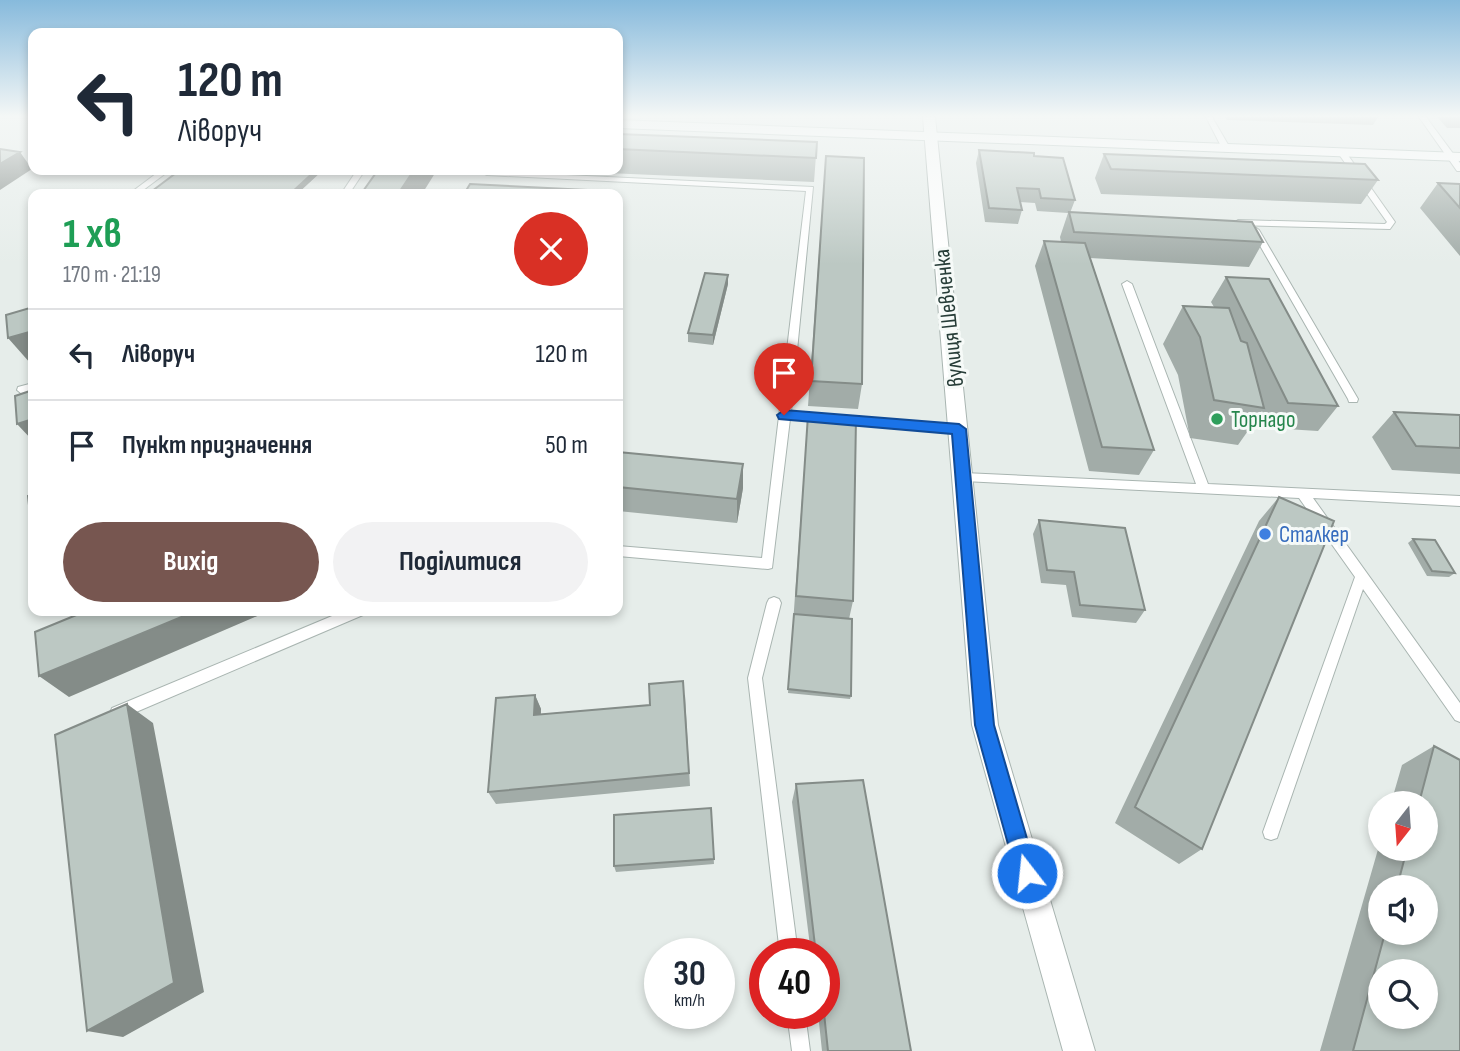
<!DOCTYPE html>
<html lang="uk">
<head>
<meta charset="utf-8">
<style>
  body { margin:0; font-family:"Sofia Sans Condensed",sans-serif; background:#f2f2f3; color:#1f2937; height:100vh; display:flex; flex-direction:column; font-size:26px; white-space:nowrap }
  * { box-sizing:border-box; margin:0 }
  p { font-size:23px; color:#747a83 }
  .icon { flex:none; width:38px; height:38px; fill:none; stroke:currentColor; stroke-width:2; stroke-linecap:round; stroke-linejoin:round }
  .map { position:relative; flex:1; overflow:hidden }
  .sheet { position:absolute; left:28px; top:189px; width:595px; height:427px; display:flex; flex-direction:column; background:#fff; border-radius:14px; box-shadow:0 4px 10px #0003 }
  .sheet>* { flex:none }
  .banner { position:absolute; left:28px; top:28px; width:595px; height:147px; border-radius:14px; box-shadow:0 4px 10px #0003; background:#fff; color:#1f2937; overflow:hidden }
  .needle { width:46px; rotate:197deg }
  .buttons { position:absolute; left:1368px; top:791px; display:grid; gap:14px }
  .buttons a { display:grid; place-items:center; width:70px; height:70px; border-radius:50%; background:#fff; box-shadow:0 4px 10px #0003; font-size:35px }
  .speed { position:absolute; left:644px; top:938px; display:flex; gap:14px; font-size:35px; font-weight:700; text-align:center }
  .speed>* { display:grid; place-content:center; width:91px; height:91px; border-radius:50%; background:#fff; box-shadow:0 4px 10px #0003; line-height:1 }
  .speed small { font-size:18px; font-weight:400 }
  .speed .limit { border:10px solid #d22; background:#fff; color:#111 }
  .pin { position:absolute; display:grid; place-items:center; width:60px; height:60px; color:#fff; margin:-72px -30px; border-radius:50% 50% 50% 0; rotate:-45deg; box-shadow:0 0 7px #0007 }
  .pin .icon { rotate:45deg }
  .me { position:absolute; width:77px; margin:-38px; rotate:344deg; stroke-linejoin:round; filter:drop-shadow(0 0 5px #0008) }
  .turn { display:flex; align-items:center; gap:24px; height:147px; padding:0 35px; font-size:32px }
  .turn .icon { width:91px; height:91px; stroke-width:2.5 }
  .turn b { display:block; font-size:49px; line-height:60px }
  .round { display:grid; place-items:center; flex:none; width:74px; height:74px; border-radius:37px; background:#f2f2f3 }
  .headline { display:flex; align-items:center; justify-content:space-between; height:119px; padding:0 35px }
  h1 { font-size:42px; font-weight:700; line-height:52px; color:#1e9e55 }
  .primary-button { display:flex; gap:14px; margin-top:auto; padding:14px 35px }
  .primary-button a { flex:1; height:80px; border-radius:42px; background:#775650; color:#fff; font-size:28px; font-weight:700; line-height:80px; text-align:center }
  .primary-button a+a { background:#f2f2f3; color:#1f2937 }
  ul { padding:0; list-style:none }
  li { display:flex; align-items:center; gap:21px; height:91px; padding:0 35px; border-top:2px solid #e0e1e3 }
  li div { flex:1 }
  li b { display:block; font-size:26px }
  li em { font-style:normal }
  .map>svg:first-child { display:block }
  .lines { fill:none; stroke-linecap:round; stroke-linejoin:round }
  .service-casing { stroke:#a9b5b1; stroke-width:2 }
  .tertiary-casing { stroke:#a9b5b1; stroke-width:2 }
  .secondary-casing { stroke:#a3b5af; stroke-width:2 }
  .service { fill:#fff; fill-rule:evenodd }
  .tertiary { fill:#fff; fill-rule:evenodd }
  .secondary { fill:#fff; fill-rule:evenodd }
  .wall { fill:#a2aca8; fill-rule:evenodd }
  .shaded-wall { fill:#848c88 }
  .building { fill:#bcc8c3; stroke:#848c88; stroke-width:2; fill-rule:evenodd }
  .route { fill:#1a73e8; stroke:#114b97; stroke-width:2 }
  .leisure-dot { fill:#2e9e5b; stroke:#f6faf8; stroke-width:2.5 }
  .shop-dot { fill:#3f7fe0; stroke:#f6faf8; stroke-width:2.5 }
  .labels { text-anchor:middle; stroke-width:6; stroke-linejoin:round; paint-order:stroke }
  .street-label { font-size:23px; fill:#273d38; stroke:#f6faf8 }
  .leisure-label { font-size:23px; fill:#27864d; stroke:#f6faf8; text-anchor:start }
  .shop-label { font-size:23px; fill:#366cbe; stroke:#f6faf8; text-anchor:start }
</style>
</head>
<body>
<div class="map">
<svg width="1460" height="1051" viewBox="0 0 1460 1051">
  <rect width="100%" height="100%" fill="#e6edea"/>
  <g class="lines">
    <defs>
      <path id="service" d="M1206,117H1212L1230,148L1229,150H1223Z
        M1419,117H1426L1460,163V171H1457Z
        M1339,151H1345L1395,222L1390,229L1235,225L1234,223L1238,220L1385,224L1387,222L1338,153Z
        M161,170H170L138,194H129Z
        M357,170H365L349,194H341Z
        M484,171L813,187L791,412L822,414L827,418L822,422L790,419L772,568L768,569L618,556V546L762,558L806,191L487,175L483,173Z
        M1255,227L1259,230L1358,399L1357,402H1349L1348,399L1251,230Z
        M1127,281L1132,284L1208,484L1460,496V506L1313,498L1460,703V722L1455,720L1363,589L1279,832L1277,838L1271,840L1265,838L1263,832L1355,577L1299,498L964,481L958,477L964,473L1196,484L1122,284Z
        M33,383V391L22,394L17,390L18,387Z
        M840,416L959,425L965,429L959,433L840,424L835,420Z
        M774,597L779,599L781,603L762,678L798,954H780L748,678L767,603L769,599Z
        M344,611H365L363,615L122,718L117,720L112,718L110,713L112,708Z
        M787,1013H805L810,1051H792Z"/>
      <path id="tertiary" d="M923,117H935L998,725L1095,1051H1063L972,725Z"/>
      <path id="secondary" d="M618,120L1460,153V161L618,128Z"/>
    </defs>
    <use href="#service" class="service-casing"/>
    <use href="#tertiary" class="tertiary-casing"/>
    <use href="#secondary" class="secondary-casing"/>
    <use href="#service" class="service"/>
    <use href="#tertiary" class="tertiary"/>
    <use href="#secondary" class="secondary"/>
  </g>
  <path class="wall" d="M1225,117H1378L1373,125L1227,120Z
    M1437,117H1460V128H1447Z
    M618,134L817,142L814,182L538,170H618Z
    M979,150L1034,156L1075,200L1070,213L1263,242L1249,267L1090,258L1154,450L1139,475L1089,471L1035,266L1044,241L1061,242L1060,237L1068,213L1037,211L1035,203L1020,202L1022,210L1018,224L985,222L976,163Z
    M1104,154L1378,180L1361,204L1101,194L1095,178Z
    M826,156L862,384L858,409L808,406Z
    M180,170H323L297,194H154L152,191Z
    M1438,183L1460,184V256L1420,208Z
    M728,275V284L713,345L688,342V333Z
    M1226,277L1338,406L1318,431L1269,428L1262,411L1238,445L1190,438L1178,375L1163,344L1183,306L1214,307L1211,302Z
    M1394,412L1460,415V474L1392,470L1372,437Z
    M808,415L853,601L849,619L851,696L850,699L788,693Z
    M618,452L743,464V488L737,523L618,511Z
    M1279,497L1202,849L1179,864L1115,823L1259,521Z
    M1039,520L1145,610L1136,623L1072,617L1066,585L1041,583L1033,534Z
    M1413,539L1455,573L1449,577L1427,576L1408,543Z
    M535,695L541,709V714L650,705L685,695L690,786L496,804L488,792Z
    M1434,746L1460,1051H1320L1381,839V849H1426V803H1391L1402,765ZM1381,887H1426V933H1381Z
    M796,784L911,1051H822L818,1013H824V954H811L792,802Z
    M711,808L714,864L616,872L614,866Z"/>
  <path class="shaded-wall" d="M20,152L32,169L0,190V164Z
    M316,170H323L297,194H290Z
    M414,170H437L422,194H398Z
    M728,275V284L713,345V335Z
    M33,331V363L31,364L8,338Z
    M33,419V441L17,424Z
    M743,464V488L737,523V499Z
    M196,611H269L69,697L39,676Z
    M535,695L541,709L540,729L534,715Z
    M127,704L153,723L204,992L123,1037L87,1031Z"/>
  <path class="building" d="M618,134L817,142L816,158L618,149Z
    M0,149L20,152L0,164Z
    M979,150L1034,153V156L1063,158L1075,200L1041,198L1039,189L1017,188L1022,210L989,208Z
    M1104,154L1365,164L1378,180L1111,169Z
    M826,156L864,158L862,384L811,381Z
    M180,170H316L290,194H173L152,191Z
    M378,170H414L398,194H361Z
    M1438,183L1460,184V208Z
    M470,184L606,191L604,194H464Z
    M1069,212L1252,222L1263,242L1074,232Z
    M1044,241L1085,243L1154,450L1102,447Z
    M705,273L728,275L713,335L688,333Z
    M1226,277L1269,279L1338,406L1288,403Z
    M1183,306L1229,308L1241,341L1247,343L1264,408L1214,400L1200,337Z
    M33,307V331L8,338L6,315Z
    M33,390V419L17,424L15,396Z
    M1394,412L1460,415V448L1416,446Z
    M808,415L856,418L853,601L796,596Z
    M618,452L743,464L737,499L618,487Z
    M33,494V532L32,533L28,496Z
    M1279,497L1334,521L1202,849L1135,807Z
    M1039,520L1125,528L1145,610L1080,605L1074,572L1047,570Z
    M1413,539L1435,540L1455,573L1432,571Z
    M86,611H196L39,676L35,632Z
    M794,614L852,619L851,696L788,689Z
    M683,681L689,773L488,792L496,698L535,695L534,715L650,705L649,684Z
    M127,704L174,983L87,1031L55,735Z
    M1434,746L1460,760V1051H1353L1385,933H1426V887H1397L1407,849H1426V803H1419ZM1381,971H1426V1017H1381Z
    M863,780L911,1051H828L824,1013V954H816L796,784Z
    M711,808L714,859L614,866V815Z"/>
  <linearGradient id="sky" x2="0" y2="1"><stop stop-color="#87badc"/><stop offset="0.44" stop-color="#f4f7f6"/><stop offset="1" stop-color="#f4f7f6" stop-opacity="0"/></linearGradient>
  <rect width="1460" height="264" fill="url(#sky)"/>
  <path class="route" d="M784,410L959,424L966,429L994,725L1037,873L1034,880L1027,884L1019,880L1016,873L975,725L952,434L779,419L777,415Z"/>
  <circle class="leisure-dot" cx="1217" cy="419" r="7"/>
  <circle class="shop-dot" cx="1265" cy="534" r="7"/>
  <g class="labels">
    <g class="street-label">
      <text transform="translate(948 318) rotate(-96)" y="8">вулиця Шевченка</text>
    </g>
    <g class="leisure-label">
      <text x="1231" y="427">Торнадо</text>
    </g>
    <g class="shop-label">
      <text x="1279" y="542">Сталкер</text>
    </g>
  </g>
</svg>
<div class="buttons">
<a><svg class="needle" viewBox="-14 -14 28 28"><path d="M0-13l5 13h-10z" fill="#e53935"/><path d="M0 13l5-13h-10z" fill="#747a83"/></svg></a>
<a><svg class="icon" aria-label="sound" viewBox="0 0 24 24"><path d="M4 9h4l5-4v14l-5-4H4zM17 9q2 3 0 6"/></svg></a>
<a><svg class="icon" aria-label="search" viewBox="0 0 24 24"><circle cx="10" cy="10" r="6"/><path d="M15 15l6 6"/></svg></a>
</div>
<div class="speed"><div>30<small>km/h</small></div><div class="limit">40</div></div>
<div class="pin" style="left:784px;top:415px;background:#d93025"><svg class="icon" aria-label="arrive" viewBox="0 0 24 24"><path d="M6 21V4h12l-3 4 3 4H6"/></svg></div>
<svg class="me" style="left:1027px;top:873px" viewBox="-20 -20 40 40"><circle r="17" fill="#1a73e8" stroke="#fff" stroke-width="3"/><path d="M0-11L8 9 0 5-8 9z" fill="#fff"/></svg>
<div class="banner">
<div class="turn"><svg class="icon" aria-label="left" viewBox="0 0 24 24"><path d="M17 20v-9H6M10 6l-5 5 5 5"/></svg><div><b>120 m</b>Ліворуч</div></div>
</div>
<section class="sheet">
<div class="headline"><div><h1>1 хв</h1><p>170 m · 21:19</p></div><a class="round" style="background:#d93025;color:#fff"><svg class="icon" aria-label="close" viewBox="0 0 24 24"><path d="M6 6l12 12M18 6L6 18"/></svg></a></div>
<ul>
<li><svg class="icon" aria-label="left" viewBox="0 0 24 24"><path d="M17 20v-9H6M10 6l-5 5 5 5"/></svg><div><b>Ліворуч</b></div><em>120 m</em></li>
<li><svg class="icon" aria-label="arrive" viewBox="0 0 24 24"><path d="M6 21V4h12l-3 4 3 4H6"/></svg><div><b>Пункт призначення</b></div><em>50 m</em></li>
</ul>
<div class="primary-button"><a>Вихід</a><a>Поділитися</a></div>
</section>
</div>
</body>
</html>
